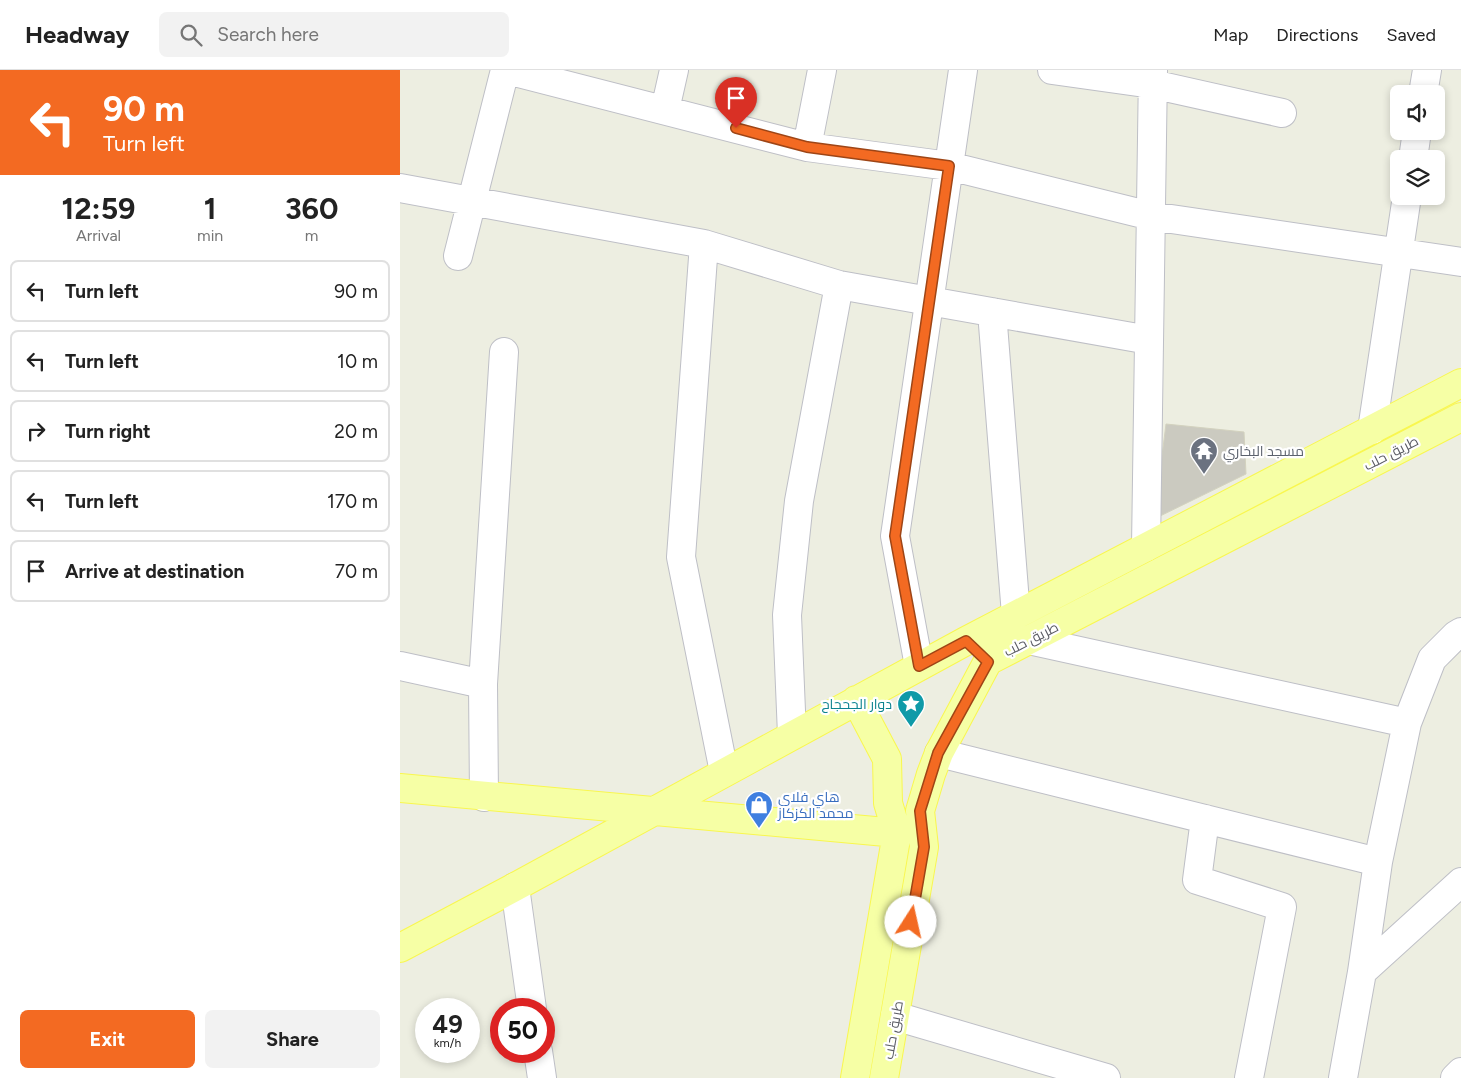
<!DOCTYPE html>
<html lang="en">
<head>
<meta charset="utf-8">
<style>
  body { margin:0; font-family:Figtree,Cairo,sans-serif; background:#f2f2f2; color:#222; height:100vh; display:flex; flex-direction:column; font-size:19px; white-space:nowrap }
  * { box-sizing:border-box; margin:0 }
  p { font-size:16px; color:#767676 }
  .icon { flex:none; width:28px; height:28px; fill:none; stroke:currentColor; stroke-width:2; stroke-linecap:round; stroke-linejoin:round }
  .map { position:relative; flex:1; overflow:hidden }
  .panel { display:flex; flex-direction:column; background:#fff; width:400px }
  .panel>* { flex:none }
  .hud { background:#f36a22; color:#fff; overflow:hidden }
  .controls { position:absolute; left:990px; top:15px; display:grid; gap:10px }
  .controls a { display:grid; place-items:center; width:55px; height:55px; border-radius:8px; background:#fff; box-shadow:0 2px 8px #0003; font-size:25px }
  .speed { position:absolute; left:15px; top:928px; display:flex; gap:10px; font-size:25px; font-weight:700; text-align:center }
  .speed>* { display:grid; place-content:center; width:65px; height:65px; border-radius:50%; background:#fff; box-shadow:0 2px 8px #0003; line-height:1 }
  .speed small { font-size:12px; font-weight:400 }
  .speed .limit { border:8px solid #d22; background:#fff; color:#111 }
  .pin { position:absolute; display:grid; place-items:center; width:42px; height:42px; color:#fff; margin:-51px -21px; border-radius:50% 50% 50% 0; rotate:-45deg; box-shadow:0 0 5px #0007 }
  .pin .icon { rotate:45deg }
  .me { position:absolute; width:55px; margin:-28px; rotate:10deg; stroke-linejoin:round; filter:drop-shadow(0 0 4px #0008) }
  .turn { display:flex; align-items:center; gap:18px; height:105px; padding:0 20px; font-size:22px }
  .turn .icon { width:65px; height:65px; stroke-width:2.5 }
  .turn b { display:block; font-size:35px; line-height:42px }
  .eta { display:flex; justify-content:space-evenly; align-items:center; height:85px; text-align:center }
  .eta b { font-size:30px; font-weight:700; line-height:35px }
  .button { display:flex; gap:10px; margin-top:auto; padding:10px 20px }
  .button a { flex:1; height:58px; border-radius:8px; background:#f36a22; color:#fff; font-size:20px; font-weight:700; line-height:58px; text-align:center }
  .button a+a { background:#f2f2f2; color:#222 }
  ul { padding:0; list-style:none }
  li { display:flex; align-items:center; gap:15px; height:62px; margin:0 10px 8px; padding:0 10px; border:2px solid #e0e0e0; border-radius:8px }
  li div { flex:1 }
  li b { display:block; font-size:19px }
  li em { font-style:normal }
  header { display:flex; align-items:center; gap:30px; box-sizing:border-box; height:70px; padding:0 25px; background:#fff; border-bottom:1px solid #e0e0e0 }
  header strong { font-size:24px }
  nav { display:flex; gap:28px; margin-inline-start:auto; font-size:18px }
  .search { width:350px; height:45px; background:#f2f2f2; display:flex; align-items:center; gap:12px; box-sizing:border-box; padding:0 18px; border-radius:8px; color:#767676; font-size:19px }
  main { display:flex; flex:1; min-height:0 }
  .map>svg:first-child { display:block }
  .building { fill:#cbcac0; stroke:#d3d2bf }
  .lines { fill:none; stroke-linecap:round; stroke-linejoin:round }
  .minor-casing { stroke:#bebfc6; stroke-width:30 }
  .major-casing { stroke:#f9f74f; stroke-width:30 }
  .minor { stroke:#fff; stroke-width:28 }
  .major { stroke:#f6ffa5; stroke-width:28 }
  .route-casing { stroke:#9e4516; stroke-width:12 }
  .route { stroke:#f36a22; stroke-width:9 }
  .labels { text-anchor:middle; stroke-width:4.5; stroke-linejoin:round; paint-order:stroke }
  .worship-label { font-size:14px; fill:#5b616d; stroke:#fff; text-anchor:start }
  .street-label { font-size:14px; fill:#5a5b63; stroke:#fff }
  .culture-label { font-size:14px; fill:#0d838f; stroke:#fff; text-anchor:end }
  .shop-label { font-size:14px; fill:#366cbe; stroke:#fff; text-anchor:start }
</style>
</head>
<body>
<header>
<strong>Headway</strong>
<div class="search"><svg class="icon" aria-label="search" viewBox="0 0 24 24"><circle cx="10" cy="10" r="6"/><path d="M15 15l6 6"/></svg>Search here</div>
<nav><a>Map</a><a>Directions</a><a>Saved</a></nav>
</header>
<main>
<section class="panel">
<div class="hud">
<div class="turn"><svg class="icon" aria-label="left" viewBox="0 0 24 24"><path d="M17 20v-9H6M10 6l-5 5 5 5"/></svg><div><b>90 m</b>Turn left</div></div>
</div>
<div class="eta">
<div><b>12:59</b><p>Arrival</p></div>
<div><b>1</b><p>min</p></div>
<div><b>360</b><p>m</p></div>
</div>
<ul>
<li><svg class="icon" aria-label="left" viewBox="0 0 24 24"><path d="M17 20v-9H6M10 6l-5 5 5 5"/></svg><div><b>Turn left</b></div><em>90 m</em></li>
<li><svg class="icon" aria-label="left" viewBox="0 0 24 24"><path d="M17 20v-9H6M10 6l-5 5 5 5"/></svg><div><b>Turn left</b></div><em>10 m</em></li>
<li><svg class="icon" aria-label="right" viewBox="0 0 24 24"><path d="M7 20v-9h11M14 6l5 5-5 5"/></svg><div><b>Turn right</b></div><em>20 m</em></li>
<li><svg class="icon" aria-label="left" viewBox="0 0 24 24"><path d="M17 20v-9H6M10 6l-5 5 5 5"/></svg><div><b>Turn left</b></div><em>170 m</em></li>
<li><svg class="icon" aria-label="arrive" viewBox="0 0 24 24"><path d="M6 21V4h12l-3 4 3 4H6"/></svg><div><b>Arrive at destination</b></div><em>70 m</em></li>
</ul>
<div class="button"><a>Exit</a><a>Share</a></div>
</section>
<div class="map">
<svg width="1061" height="1008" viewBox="0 0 1061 1008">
  <rect width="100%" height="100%" fill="#edeee1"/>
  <path class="building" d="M766,354L844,362L846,404L754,449Z"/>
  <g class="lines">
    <defs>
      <path id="minor" d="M107,0L407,77L549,96L751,146L1061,192
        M652,0L752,14L882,43
        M1023,24L1027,0
        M265,40L274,0
        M407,77L422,0
        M1013,89L1017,61
        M0,118L304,174L439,215L749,270
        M304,174L281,487L324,702
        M58,186L105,0
        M592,242L616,545
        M972,360L1007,126
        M746,477L753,0
        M629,570L1007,653
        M0,596L83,614
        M519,596L495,466L563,0
        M392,665L387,545L399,431L439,215
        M539,683L978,792
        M84,727L83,614L104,282
        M805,749L797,810L882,837L849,1008
        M115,817L132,939
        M962,902L1061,812
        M495,946L706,1008
        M138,981L142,1008
        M943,1008L962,902L978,792L1007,653L1032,589L1056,565L1061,562
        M1055,1008L1061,1002"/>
      <path id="major" d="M0,718L497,763
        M0,878L115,817L566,571L1061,313
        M455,1008L497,763L488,733L487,689L456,630
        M484,1008L524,777L520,741L531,704L539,683L588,591L1061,347"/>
    </defs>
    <use href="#minor" class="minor-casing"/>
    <use href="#major" class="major-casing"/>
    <use href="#minor" class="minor"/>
    <use href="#major" class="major"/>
  </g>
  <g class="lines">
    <defs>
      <path id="route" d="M336,58L407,77L549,96L495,466L519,596L566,571L588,592L538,683L520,741L524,777L511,852"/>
    </defs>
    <use href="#route" class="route-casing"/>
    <use href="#route" class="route"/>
  </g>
  <defs>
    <symbol id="temple-pin" viewBox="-11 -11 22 30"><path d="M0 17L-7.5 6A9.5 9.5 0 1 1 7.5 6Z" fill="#6b7280" stroke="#fff"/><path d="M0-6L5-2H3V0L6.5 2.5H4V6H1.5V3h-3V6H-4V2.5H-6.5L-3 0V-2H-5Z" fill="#fff"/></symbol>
    <symbol id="sight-pin" viewBox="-11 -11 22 30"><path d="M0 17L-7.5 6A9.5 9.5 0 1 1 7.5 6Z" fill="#0f9aa8" stroke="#fff"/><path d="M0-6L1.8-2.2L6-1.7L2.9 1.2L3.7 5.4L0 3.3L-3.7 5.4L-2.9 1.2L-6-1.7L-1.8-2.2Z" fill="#fff"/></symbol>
    <symbol id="shop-pin" viewBox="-11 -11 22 30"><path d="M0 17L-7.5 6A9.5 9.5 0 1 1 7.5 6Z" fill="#3f7fe0" stroke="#fff"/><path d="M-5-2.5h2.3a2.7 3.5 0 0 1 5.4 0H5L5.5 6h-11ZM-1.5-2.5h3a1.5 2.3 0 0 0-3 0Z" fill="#fff"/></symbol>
  </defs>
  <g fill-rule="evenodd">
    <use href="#temple-pin" x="788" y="365" width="32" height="43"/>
    <use href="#sight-pin" x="495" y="618" width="32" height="43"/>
    <use href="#shop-pin" x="343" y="719" width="32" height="43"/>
  </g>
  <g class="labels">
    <g class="worship-label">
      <text x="823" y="386">مسجد البخاري</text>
    </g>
    <g class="street-label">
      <text transform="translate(991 383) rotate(-27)" y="5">طريق حلب</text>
      <text transform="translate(631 569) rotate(-27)" y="5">طريق حلب</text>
      <text transform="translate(493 960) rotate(-80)" y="5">طريق حلب</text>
    </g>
    <g class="culture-label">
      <text x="492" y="639">دوار الجحجاح</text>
    </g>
    <g class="shop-label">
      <text x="378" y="732">هاي فلاي<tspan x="378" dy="16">محمد الكزكاز</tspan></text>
    </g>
  </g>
</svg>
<div class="controls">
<a><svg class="icon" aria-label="sound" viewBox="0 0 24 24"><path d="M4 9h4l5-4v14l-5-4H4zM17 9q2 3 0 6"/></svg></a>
<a><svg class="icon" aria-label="layers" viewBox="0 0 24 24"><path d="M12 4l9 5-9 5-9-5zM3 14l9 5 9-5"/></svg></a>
</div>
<div class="speed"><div>49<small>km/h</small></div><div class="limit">50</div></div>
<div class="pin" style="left:336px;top:58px;background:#d93025"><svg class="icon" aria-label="arrive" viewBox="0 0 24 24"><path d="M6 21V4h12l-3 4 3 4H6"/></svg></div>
<svg class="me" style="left:511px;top:852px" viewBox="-20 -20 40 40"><circle r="19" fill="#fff"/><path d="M0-13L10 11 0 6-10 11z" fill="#f36a22"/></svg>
</div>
</main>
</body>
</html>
